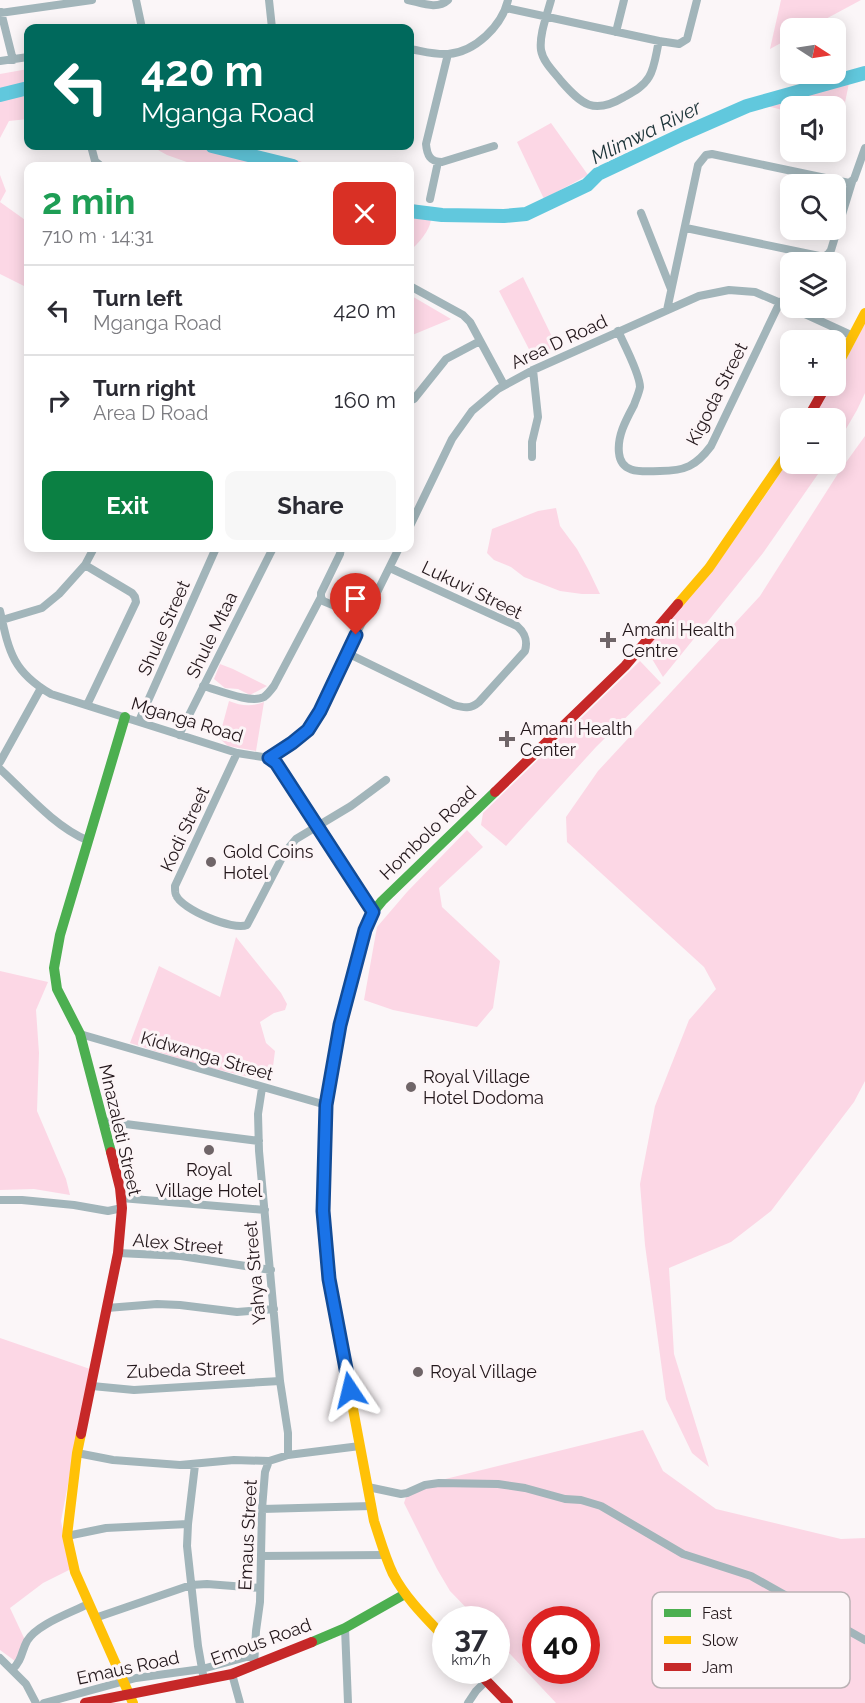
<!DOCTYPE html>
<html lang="en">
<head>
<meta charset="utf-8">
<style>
  body { margin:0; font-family:Raleway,sans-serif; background:#f7f7f7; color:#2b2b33; height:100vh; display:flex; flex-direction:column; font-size:22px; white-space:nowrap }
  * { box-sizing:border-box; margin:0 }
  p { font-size:20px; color:#7c7c81 }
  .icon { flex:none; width:33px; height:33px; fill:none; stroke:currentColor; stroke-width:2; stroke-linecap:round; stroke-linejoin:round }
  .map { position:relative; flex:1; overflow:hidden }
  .details { position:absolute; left:24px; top:162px; width:390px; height:390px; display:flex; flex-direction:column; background:#fff; border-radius:12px; box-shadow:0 3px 15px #0003 }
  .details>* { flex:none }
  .top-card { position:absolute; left:24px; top:24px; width:390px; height:126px; border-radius:12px; box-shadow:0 3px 15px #0003; background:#00695c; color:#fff; overflow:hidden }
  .needle { width:39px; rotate:102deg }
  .buttons { position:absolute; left:780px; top:18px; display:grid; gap:12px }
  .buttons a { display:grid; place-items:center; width:66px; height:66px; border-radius:12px; background:#fff; box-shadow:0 3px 15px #0003; font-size:30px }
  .speed { position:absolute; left:432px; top:1606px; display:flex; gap:12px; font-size:30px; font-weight:700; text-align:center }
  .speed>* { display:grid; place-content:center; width:78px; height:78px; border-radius:50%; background:#fff; box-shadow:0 3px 15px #0003; line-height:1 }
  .speed small { font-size:15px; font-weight:400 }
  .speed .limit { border:9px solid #d22; background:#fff; color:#111 }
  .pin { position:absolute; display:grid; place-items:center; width:51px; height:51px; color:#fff; margin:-62px -26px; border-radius:50% 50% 50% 0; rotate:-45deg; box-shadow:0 0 6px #0007 }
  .pin .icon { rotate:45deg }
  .me { position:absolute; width:66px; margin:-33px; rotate:350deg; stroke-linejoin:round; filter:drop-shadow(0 0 4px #0008) }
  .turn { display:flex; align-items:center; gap:21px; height:126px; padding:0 18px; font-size:27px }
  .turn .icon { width:78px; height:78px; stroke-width:2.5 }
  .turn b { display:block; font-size:42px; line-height:51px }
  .round { display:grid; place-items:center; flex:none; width:63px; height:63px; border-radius:12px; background:#f7f7f7 }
  .headline { display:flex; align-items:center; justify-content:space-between; height:102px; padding:0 18px }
  h1 { font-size:36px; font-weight:700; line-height:45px; color:#1e9e55 }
  .action { display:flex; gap:12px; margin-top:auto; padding:12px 18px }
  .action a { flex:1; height:69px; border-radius:12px; background:#0b8043; color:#fff; font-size:24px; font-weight:700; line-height:69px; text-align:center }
  .action a+a { background:#f7f7f7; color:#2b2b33 }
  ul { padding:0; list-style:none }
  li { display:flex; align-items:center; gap:18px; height:90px; padding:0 18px; border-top:2px solid #e1e1e2 }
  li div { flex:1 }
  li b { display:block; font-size:22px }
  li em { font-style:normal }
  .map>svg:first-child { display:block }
  .green { fill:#fcd7e5; fill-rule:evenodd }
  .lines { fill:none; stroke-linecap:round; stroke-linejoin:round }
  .river { stroke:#61c8dd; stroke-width:14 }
  .street { stroke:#a2b5ba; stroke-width:8 }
  .fast { stroke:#4caf50; stroke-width:10 }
  .slow { stroke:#ffc107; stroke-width:10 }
  .jam { stroke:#c62828; stroke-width:10 }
  .route-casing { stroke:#114b97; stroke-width:15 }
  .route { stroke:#1a73e8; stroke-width:10 }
  .poi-dot { fill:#6f6568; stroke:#fcf5f7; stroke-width:2 }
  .labels { text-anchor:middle; stroke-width:6; stroke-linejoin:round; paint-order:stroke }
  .street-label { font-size:18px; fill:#23171b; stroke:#fcf5f7 }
  .poi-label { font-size:18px; fill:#23171b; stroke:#fcf5f7; text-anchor:start }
  .water-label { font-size:20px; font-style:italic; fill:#1b3237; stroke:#fcf5f7 }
  .key { fill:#fcf5f7; stroke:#bbb2b5; stroke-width:1.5 }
  .key-label { font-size:16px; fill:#23171b }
</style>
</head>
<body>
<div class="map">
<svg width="865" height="1703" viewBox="0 0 865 1703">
  <rect width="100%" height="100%" fill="#fbf6f8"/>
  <path class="green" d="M781,0H861L809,28H790V38L770,49Z
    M28,69V119L9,121L0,138V74Z
    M849,83L840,127L836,125V106H790V112L767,106Z
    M551,123L588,175L544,199L517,142Z
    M151,146H237L297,160L312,166H198L167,155Z
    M0,175L6,191L0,202L28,222V288L0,274Z
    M410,203L431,209C434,225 424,237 413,248L410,246Z
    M523,277L557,347L532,355L499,291Z
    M410,295L451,319L410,336Z
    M865,323V393L857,410L836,446V418H814L832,386H836V379Z
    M865,436V1081L854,1102L771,1211L731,1242L669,1268L674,1354L709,1467L692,1453L666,1399L645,1245L640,1184L655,1106L689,1020L716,989L704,967L567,842L566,817L598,771L760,596L839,472Z
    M790,457V464H825L763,553L663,677L646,649C696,586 749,525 790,457Z
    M556,508L560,526L577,549L588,569L600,594H582L560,591L524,577L511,567L494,560L487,553L492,529L538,511Z
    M640,661L661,683L596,747L506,846L481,825L483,813Z
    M220,664L233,669L267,686L250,695L238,689L225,688L214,679Z
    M229,701C241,706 252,707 264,702L256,751L228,746L219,738Z
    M467,830L483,847L439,888L442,907L500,961L493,1008L477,1027L393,1010L364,1000L377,927L407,892Z
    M236,937L281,993L287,1004L285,1010L274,1013L260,1022L266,1043L275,1051L271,1082L202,1066L130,1043L159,966L220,997Z
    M0,971L48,982L36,1010L39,1053L37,1111L66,1179L70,1195L34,1189L0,1190Z
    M0,1338L90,1369L61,1521L71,1569L43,1583L10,1608L25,1640L15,1661L0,1650Z
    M643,1430L663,1471L716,1509L841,1539L865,1538V1703H556L497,1640L496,1620H478L450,1591L437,1569L404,1503L409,1488ZM536,1620H586V1671H536Z"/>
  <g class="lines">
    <path class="river" d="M0,95L28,88
      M212,146L293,166
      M410,211L442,215L504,216L526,214L587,185L598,174L683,134L747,106L865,73"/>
    <path class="street" d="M136,0L142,28
      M269,0L272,28
      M408,0C422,3 437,10 448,0
      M551,0C547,15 539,35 541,50C543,62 554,72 561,81C582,105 594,115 624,97C633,92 643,87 649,77C655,67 656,53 659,41
      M506,8L659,41L679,44L687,39L697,0
      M1,12L13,60
      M0,13L92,0
      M237,28H273
      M616,32L624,0
      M410,49C422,51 435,55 448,54C475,52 502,26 508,0
      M448,54L426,144C427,155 430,162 442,162L494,146
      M0,61L28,57
      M91,146L95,161L101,166
      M430,199L438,162
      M641,213L671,289
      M686,228L824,257L829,253L831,250L852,182
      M410,286L463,315L470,322L504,385
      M792,308L853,336
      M667,310L698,165L706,155L712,154L849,183L854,179L865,148
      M618,331C624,344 640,374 640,387C639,393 636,399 634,405C626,420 617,436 619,453C621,475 644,471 660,471C685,471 696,466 711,446L780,302
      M410,400L414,399L446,359L480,341
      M532,457V442L538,417L533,370
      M410,526L452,439L472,411L498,389L533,370L699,296L729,290L755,292L790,307
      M341,548L340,554L321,593V597L323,601L364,618
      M85,565L132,593L135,597L136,602L87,705
      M0,611C9,652 13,672 51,694L237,753L269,758L276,763L373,912
      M2,620L42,608L59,594L85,565L94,548
      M347,653L454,705C464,708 471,709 479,702L525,651C528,640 525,633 517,626L390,568
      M203,686C218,690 251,704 264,697C268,694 271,690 274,686L321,597
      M139,721L216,548
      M179,735L273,548
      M237,753L175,886C175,887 175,895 176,895C181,909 233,931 247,925L285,852L296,839L351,806L386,780
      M269,758L292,743L308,730L320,712L347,653L399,548
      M0,762L41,688
      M0,769C25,792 55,827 87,840
      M80,1034L326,1105
      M262,1088L258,1114L259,1151L280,1381L288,1433V1455
      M102,1121L259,1141
      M121,1198L265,1210
      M0,1200H22L74,1205L108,1211L122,1208
      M118,1253L181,1256L271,1270
      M107,1308L157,1304L180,1305L237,1312L274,1309
      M92,1386L134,1390L280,1381
      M77,1453L113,1460L180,1465L234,1460L269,1461
      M195,1465L188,1524L187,1546L198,1646L204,1680
      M368,1487L401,1494L407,1493L425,1485L439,1483L498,1484L525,1488L565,1499L581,1500L601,1506L683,1554L751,1576L865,1640
      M262,1509L372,1506
      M67,1536L106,1528L188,1524
      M261,1556L384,1555
      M95,1618L191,1585L207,1584L260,1588
      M345,1628L348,1703
      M0,1658L26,1684L36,1703
      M254,1666L256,1631L260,1602L262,1509L265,1472L269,1461L288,1455L360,1446
      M12,1670C23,1659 21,1652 27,1641C37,1624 71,1613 88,1604
      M232,1674L240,1703
      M44,1703L136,1678L202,1669L254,1655
      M468,1703L476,1691L486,1681"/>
    <path class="fast" d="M111,1152L80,1034L57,989L54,968L60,935L125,717
      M338,1329L329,1279L323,1211L326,1105L341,1025L365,930L373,912L382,901L495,792
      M312,1642L345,1628L405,1594"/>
    <path class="slow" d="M836,368L865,313
      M678,604L709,568L790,450
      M338,1329L374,1521C380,1539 385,1557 393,1574C406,1599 427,1619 446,1639
      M81,1434L77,1453L67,1536L75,1572L133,1703"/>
    <path class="jam" d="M808,418L826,386
      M495,792L625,666L678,604
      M81,1434L118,1253L122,1208L120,1188L111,1152
      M477,1671L508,1703
      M85,1703L232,1674L312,1642"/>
  </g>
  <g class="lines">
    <defs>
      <path id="route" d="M350,1390L329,1279L323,1211L326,1105L340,1025L365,930L373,912L276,763L269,758L292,743L308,730L320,711L356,635"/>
    </defs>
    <use href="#route" class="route-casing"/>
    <use href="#route" class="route"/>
  </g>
  <g class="poi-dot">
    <path d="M605 631h6v6h6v6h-6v6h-6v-6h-6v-6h6z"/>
    <path d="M504 730h6v6h6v6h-6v6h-6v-6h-6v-6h6z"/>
    <circle cx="211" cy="862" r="6"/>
    <circle cx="411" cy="1087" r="6"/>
    <circle cx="209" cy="1150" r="6"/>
    <circle cx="418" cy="1372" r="6"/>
  </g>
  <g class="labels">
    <g class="street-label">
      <text transform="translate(559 342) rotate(-25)" y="6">Area D Road</text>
      <text transform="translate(717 394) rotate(-63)" y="6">Kigoda Street</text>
      <text transform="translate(472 590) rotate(26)" y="6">Lukuvi Street</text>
      <text transform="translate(164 628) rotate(-66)" y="6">Shule Street</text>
      <text transform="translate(212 635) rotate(-64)" y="6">Shule Mtaa</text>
      <text transform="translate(187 720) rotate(17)" y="6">Mganga Road</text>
      <text transform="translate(185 829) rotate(-65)" y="6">Kodi Street</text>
      <text transform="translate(428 833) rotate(-44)" y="6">Hombolo Road</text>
      <text transform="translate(207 1056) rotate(16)" y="6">Kidwanga Street</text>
      <text transform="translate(120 1130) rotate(77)" y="6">Mnazaleti Street</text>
      <text transform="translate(178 1244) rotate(5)" y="6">Alex Street</text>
      <text transform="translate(255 1273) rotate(-95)" y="6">Yahya Street</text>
      <text transform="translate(186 1370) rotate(-2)" y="6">Zubeda Street</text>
      <text transform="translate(248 1535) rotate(-87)" y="6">Emaus Street</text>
      <text transform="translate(261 1642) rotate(-20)" y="6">Emous Road</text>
      <text transform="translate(128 1668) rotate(-12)" y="6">Emaus Road</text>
    </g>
    <g class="poi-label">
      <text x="622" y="636">Amani Health<tspan x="622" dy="21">Centre</tspan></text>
      <text x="520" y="735">Amani Health<tspan x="520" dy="21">Center</tspan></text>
      <text x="223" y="858">Gold Coins<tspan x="223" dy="21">Hotel</tspan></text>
      <text x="423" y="1083">Royal Village<tspan x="423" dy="21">Hotel Dodoma</tspan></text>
      <text x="209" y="1176" text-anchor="middle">Royal<tspan x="209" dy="21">Village Hotel</tspan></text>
      <text x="430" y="1378">Royal Village</text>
    </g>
    <g class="water-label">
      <text transform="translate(646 132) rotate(-26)" y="7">Mlimwa River</text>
    </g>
  </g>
  <rect x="652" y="1592" width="198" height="96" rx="9" class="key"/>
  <rect x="664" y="1609" width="27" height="8" fill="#4caf50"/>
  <rect x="664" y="1636" width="27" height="8" fill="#ffc107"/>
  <rect x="664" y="1663" width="27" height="8" fill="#c62828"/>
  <g class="key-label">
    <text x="702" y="1619">Fast</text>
    <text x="702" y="1646">Slow</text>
    <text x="702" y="1673">Jam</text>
  </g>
</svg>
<div class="buttons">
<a><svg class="needle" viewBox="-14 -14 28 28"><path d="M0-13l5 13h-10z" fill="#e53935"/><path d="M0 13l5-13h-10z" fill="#7c7c81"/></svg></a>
<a><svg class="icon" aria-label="sound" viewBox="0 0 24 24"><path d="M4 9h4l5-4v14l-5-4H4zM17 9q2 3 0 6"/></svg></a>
<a><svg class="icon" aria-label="search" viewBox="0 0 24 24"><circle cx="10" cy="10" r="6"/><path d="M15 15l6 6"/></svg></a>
<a><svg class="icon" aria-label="layers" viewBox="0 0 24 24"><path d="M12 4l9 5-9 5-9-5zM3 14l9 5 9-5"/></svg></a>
<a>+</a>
<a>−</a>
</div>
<div class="speed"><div>37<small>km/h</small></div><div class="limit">40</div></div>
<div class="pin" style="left:356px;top:635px;background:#d93025"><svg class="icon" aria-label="arrive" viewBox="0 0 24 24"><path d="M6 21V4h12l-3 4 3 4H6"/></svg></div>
<svg class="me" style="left:350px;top:1390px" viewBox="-20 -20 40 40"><path d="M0-17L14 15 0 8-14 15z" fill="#1a73e8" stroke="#fff" stroke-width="4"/></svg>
<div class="top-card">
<div class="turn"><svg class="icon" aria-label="left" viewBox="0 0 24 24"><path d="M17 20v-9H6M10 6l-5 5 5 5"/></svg><div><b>420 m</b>Mganga Road</div></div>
</div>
<section class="details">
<div class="headline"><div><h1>2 min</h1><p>710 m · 14:31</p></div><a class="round" style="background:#d93025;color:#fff"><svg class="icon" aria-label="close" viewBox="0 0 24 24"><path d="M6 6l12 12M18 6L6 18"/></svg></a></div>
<ul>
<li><svg class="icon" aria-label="left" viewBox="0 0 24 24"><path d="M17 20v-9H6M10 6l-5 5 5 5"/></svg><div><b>Turn left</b><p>Mganga Road</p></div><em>420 m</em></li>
<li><svg class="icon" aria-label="right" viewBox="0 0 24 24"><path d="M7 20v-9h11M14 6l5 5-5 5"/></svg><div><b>Turn right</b><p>Area D Road</p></div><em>160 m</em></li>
</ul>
<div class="action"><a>Exit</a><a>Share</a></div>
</section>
</div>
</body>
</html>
